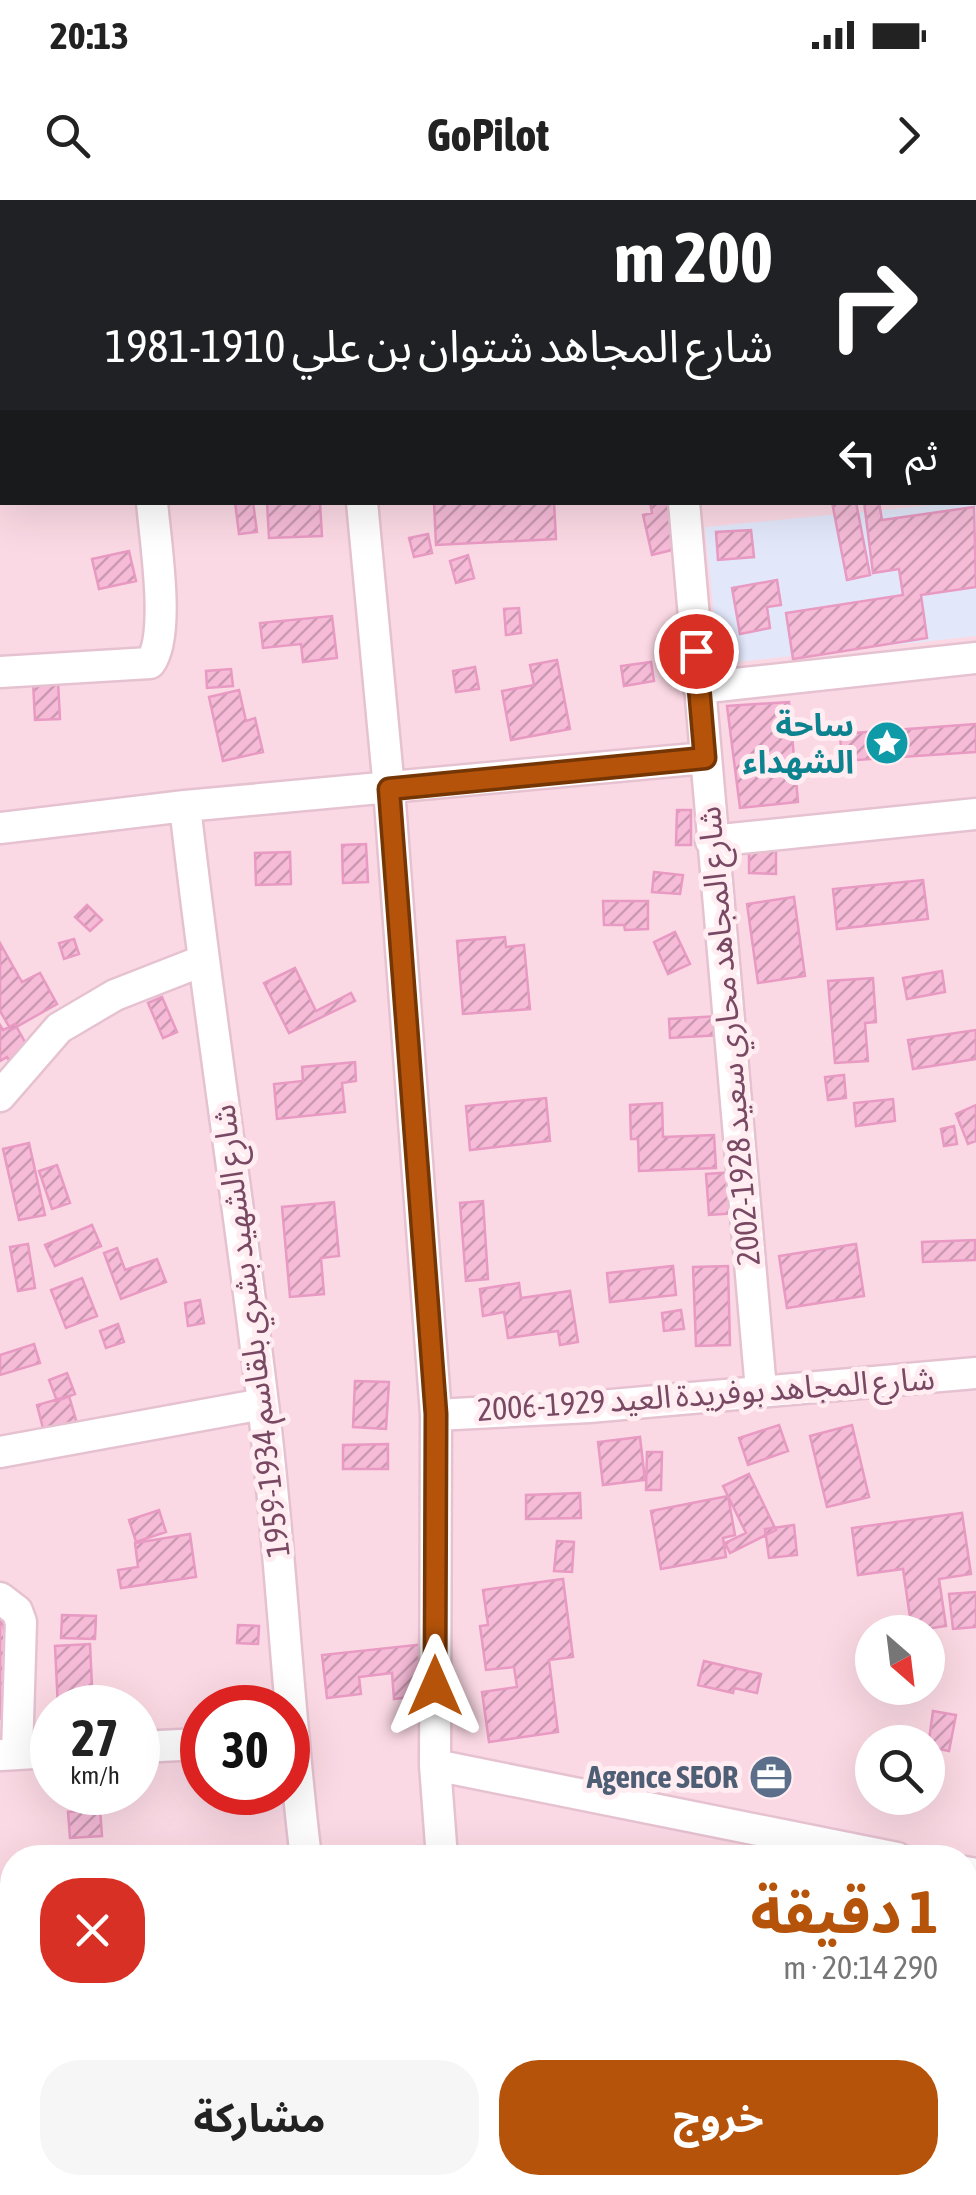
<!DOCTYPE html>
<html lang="ar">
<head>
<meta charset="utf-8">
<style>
  body { margin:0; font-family:"Asap Condensed","Noto Sans Arabic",sans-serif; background:#f6f6f6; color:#222; direction:rtl; height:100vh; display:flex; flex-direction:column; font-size:38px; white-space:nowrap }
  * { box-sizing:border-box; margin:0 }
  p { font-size:32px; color:#767676 }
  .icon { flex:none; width:55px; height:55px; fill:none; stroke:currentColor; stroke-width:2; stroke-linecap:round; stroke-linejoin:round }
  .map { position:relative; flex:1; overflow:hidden; direction:ltr }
  .details { position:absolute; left:0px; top:1645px; width:978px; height:350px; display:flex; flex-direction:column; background:#fff; border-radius:40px 40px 0 0; box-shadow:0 10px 40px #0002; direction:rtl }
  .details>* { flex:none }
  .banner { position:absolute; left:0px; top:0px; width:978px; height:305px; box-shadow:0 10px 40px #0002; direction:rtl; background:#202124; color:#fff; overflow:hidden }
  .needle { width:65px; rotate:152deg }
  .controls { position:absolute; left:855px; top:1415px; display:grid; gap:20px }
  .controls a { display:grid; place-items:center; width:90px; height:90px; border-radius:50%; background:#fff; box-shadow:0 10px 40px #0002; font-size:50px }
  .speed { position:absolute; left:30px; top:1485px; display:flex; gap:20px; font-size:50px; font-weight:700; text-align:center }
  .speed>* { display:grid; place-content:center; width:130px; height:130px; border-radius:50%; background:#fff; box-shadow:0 10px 40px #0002; line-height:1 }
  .speed small { font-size:25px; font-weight:400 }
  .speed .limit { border:15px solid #d22; background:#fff; color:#111 }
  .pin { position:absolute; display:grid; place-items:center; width:85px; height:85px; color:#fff; margin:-42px; border:5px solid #fff; border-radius:50%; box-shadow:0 2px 10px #0007 }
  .me { position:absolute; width:110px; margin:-55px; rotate:0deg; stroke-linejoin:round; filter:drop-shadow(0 0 8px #0008) }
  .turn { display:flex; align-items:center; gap:35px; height:210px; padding:0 40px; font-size:45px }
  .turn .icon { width:130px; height:130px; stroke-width:2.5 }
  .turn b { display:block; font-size:70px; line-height:85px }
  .then { display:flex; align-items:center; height:95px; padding:0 40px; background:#0003; gap:20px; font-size:38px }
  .round { display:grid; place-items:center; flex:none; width:105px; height:105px; border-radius:40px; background:#f6f6f6 }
  .summary { display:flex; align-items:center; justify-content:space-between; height:170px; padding:0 40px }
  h1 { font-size:60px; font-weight:700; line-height:75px; color:#b45309 }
  .primary-button { display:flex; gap:20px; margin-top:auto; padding:20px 40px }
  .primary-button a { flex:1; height:115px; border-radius:40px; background:#b45309; color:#fff; font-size:40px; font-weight:700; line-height:115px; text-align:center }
  .primary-button a+a { background:#f6f6f6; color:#222 }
  .status { display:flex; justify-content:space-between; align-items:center; height:70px; padding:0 50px; background:#fff; direction:ltr }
  .status svg { height:28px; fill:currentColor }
  header { display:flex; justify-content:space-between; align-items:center; height:130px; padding:0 40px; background:#fff; font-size:45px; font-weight:700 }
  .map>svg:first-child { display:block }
  .residential { fill:#fbd9e4; fill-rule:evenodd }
  .education { fill:#e2e8fa }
  .building { fill:url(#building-hatch); stroke:#e89ac2; stroke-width:2.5 }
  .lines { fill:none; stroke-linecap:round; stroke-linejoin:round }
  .minor-casing { stroke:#e6c2d1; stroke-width:35 }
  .minor { stroke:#fff; stroke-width:30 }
  .route-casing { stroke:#753606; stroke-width:25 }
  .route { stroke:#b45309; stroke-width:18 }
  .labels { text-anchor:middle; stroke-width:10; stroke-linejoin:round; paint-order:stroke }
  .culture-label { font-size:32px; font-weight:bold; fill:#0d838f; stroke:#ffedf2; text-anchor:end }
  .street-label { font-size:32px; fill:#794862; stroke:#ffedf2 }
  .service-label { font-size:32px; font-weight:bold; fill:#4e5e75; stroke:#ffedf2; text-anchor:end }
</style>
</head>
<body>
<div class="status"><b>20:13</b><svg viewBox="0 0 49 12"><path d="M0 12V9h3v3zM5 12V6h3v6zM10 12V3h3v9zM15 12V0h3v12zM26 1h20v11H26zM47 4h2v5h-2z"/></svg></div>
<header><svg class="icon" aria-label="forward" viewBox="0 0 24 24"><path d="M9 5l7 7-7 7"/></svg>GoPilot<svg class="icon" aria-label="search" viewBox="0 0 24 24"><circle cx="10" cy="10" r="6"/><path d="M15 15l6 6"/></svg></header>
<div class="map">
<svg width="976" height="1995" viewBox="0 0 976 1995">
  <defs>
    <pattern id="building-hatch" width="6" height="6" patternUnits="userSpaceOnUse" patternTransform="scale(2.5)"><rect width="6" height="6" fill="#f5bbd7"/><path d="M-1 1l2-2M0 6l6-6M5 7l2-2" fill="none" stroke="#cb9ab2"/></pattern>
  </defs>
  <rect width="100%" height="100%" fill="#fee5ec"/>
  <path class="residential" d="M0,0H976V1995H0ZM2,2H975V302H2ZM872,1432H928V1488H872ZM52,1508H138V1592H52ZM202,1508H288V1592H202ZM872,1542H928V1598H872ZM12,1658H965V1982H12Z"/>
  <path class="education" d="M976,301V436L719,464L705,327Z
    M501,1983V1982L738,1983L737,1995H501Z"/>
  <path class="building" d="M235,302H253L257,332L239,334Z
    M267,302H329L320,303L322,336L269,338Z
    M434,302H554L556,339L436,345Z
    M650,302H669L680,348L652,355L643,315L652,313Z
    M832,302H856L870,375L847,380Z
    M864,302H879L882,320L974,307L976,387L921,395L927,438L793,459L786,413L903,395L899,369L873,373Z
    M751,330L754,357L718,360L716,332Z
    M428,334L432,353L414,357L409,338Z
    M129,351L136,381L99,389L92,359Z
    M468,355L474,378L456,383L450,361Z
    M777,380L781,405L767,407L770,428L740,434L732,388Z
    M519,408L521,433L506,435L504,409Z
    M332,416L337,458L303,462L301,444L263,448L260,423Z
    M557,460L570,529L511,540L502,491L534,485L530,465Z
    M651,462L654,481L624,486L621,466Z
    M475,467L479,489L456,492L453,471Z
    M231,469L233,486L207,488L206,471Z
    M58,481L60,519L35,520L33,482Z
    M239,490L246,521L255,518L263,552L223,561L209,497Z
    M789,502L798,602L740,608L727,506Z
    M976,524V552L842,561L840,534Z
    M677,610H691V645H676Z
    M366,644L368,682L343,683L342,645Z
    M749,647L776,648V674L749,673Z
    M290,652L291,684L256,685L255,653Z
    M654,672L683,675L680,694L652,692Z
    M923,680L928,719L837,729L833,689Z
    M794,697L805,776L758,783L747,704Z
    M603,701H648V729L625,730L624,725H604Z
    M87,705L102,720L90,731L75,717Z
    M675,732L690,764L668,774L654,742Z
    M505,737L506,747L524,745L530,809L463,814L457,741Z
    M74,739L79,754L64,759L59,743Z
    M0,743L22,782L40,773L57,804L11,830L0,811Z
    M295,768L316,811L351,793L355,801L289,833L264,783Z
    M942,771L945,792L907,799L903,778Z
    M873,778L876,822L865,823L868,861L835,863L828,781Z
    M162,797L177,832L163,838L148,803Z
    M719,816L721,835L670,838L669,819Z
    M15,824L35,860L15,871L7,857L0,861V825L3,830Z
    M976,830V859L913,869L908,840Z
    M355,862L356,881L342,883L345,912L277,919L274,884L303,881L302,867Z
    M844,875L846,898L828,900L825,877Z
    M546,898L550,941L470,950L466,906Z
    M893,899L895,921L856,926L854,903Z
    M662,903L663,937L714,935L716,968L639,971L638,939H631L630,905Z
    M976,905V941L968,944L956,914Z
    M954,926L957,944L944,946L941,929Z
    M29,943L45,1015L19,1020L3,949Z
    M57,965L70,1003L52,1009L39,971Z
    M734,972L737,1013L709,1015L706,974Z
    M483,1001L488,1079L466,1081L460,1003Z
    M334,1002L339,1056L321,1058L324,1094L290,1097L282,1007Z
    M92,1025L101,1046L55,1066L45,1045Z
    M975,1040V1060L923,1062L922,1042Z
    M28,1044L35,1088L18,1091L10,1047Z
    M856,1044L864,1096L787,1108L779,1056Z
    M117,1048L125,1070L157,1059L166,1082L121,1099L104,1053Z
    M673,1066L676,1095L610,1102L607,1073Z
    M728,1066L730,1145L696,1146L693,1067Z
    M82,1078L97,1116L66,1128L51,1090Z
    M519,1083L521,1098L570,1091L578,1142L560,1145L558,1131L508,1138L504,1112L483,1116L480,1089Z
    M200,1100L204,1123L188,1126L185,1103Z
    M681,1110L684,1129L664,1131L662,1113Z
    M118,1124L124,1142L106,1148L100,1131Z
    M34,1144L40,1163L0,1175V1155Z
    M67,1173L75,1194L57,1201L49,1180Z
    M355,1181L389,1182L386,1229L353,1227Z
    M69,1196L78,1227L45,1236L37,1205Z
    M779,1225L788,1251L748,1265L739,1238Z
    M852,1225L869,1297L827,1307L810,1236Z
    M640,1237L645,1280L603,1285L598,1242Z
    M388,1244V1269H343V1245Z
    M647,1252H662L661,1290H646Z
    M749,1274L776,1330L730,1353L725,1343L746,1333L723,1286Z
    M580,1293L581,1318L526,1319V1295Z
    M728,1296L735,1335L723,1338L726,1357L661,1369L651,1311Z
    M159,1310L166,1332L136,1342L129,1320Z
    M962,1313L971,1374L939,1379L946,1426L912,1431L903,1369L858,1375L852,1328Z
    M794,1325L797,1355L769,1358L765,1329Z
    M190,1334L196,1377L121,1388L118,1370L138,1367L135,1343Z
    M557,1341L574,1342L572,1372L554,1371Z
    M563,1379L573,1457L549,1460L558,1532L489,1542L482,1492L517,1487L514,1467L486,1470L480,1426L488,1425L483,1390Z
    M976,1392V1427L953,1429L949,1394Z
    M0,1404L18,1516L0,1519Z
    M62,1415L96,1416L95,1439L61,1438Z
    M238,1425L259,1426L258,1444L237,1443Z
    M434,1443L440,1493L394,1499L392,1473L359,1477L361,1494L327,1498L322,1455Z
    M90,1444L93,1508H58L55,1446Z
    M704,1461L761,1474L757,1493L734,1488L733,1493L698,1485Z
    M873,1488H909V1491L874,1493Z
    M933,1511L956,1515L949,1551L928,1547Z
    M100,1609L102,1636L70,1638L68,1612Z
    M0,1821L10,1880L0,1881Z
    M117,1982H145L144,1995H117Z
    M861,1982H949L946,1995H857Z"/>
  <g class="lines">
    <defs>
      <path id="minor" d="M125,0V2
        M333,0V2
        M660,0V2
        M362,302L389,589L436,1215L435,1565L442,1658
        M684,302L761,1190
        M0,472L150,463C171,435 155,340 152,302
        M699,488L976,458
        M185,606C208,811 241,1015 265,1221C282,1366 288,1512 306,1658
        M0,628L185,606L705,558
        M711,641L976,614
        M0,896L59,828L115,795L202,761
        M436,1215L589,1207L976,1173
        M0,1252L263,1204
        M0,1398L17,1411L21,1422L17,1554
        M138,1547L202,1544
        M1,1555L52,1552
        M435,1565L897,1658
        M965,1672L976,1674
        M326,1982V1995
        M468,1982L469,1995"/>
    </defs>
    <use href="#minor" class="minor-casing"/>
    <use href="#minor" class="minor"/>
  </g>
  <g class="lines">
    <defs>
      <path id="route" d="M435,1486L436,1214L389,589L705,558L696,451"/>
    </defs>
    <use href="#route" class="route-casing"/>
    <use href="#route" class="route"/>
  </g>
  <defs>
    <symbol id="sight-disc" viewBox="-11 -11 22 22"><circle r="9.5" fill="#0f9aa8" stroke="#ffedf2"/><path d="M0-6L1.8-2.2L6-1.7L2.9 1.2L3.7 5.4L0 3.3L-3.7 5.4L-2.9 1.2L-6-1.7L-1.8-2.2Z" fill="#fff"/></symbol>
    <symbol id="office-disc" viewBox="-11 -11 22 22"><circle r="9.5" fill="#5c6f8a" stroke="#ffedf2"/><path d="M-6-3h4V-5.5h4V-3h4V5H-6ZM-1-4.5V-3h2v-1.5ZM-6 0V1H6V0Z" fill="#fff"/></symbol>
  </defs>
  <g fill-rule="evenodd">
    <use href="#sight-disc" x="862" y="518" width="50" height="50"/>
    <use href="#office-disc" x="746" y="1552" width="50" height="50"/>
  </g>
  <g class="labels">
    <g class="culture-label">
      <text x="854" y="536">ساحة<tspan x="854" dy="37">الشهداء</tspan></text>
    </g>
    <g class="street-label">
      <text transform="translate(729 836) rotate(-95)" y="11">شارع المجاهد محاري سعيد 1928-2002</text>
      <text transform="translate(251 1131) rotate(-97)" y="11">شارع الشهيد بشري بلقاسم 1934-1959</text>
      <text transform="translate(706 1194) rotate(-4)" y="11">شارع المجاهد بوفريدة العيد 1929-2006</text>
    </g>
    <g class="service-label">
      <text x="738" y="1588">Agence SEOR</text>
    </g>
  </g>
</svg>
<div class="controls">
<a><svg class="needle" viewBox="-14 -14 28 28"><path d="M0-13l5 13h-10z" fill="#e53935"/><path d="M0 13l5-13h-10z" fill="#767676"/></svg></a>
<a><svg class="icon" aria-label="search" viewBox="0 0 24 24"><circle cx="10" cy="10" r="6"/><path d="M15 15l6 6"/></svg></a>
</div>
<div class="speed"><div>27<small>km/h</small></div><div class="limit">30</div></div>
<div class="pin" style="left:696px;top:451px;background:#d93025"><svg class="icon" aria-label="arrive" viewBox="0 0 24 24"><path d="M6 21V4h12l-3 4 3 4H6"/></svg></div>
<svg class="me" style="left:435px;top:1486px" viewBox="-20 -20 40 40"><path d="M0-17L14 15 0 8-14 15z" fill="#b45309" stroke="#fff" stroke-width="4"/></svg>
<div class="banner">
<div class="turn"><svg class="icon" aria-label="right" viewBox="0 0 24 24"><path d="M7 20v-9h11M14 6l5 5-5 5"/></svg><div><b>200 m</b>شارع المجاهد شتوان بن علي 1910-1981</div></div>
<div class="then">ثم<svg class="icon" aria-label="left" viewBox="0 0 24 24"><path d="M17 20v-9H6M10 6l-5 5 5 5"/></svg></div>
</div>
<section class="details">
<div class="summary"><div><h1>1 دقيقة</h1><p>290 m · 20:14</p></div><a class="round" style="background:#d93025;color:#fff"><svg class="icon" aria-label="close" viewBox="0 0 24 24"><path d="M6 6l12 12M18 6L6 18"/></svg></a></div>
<div class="primary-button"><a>خروج</a><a>مشاركة</a></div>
</section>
</div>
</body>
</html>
